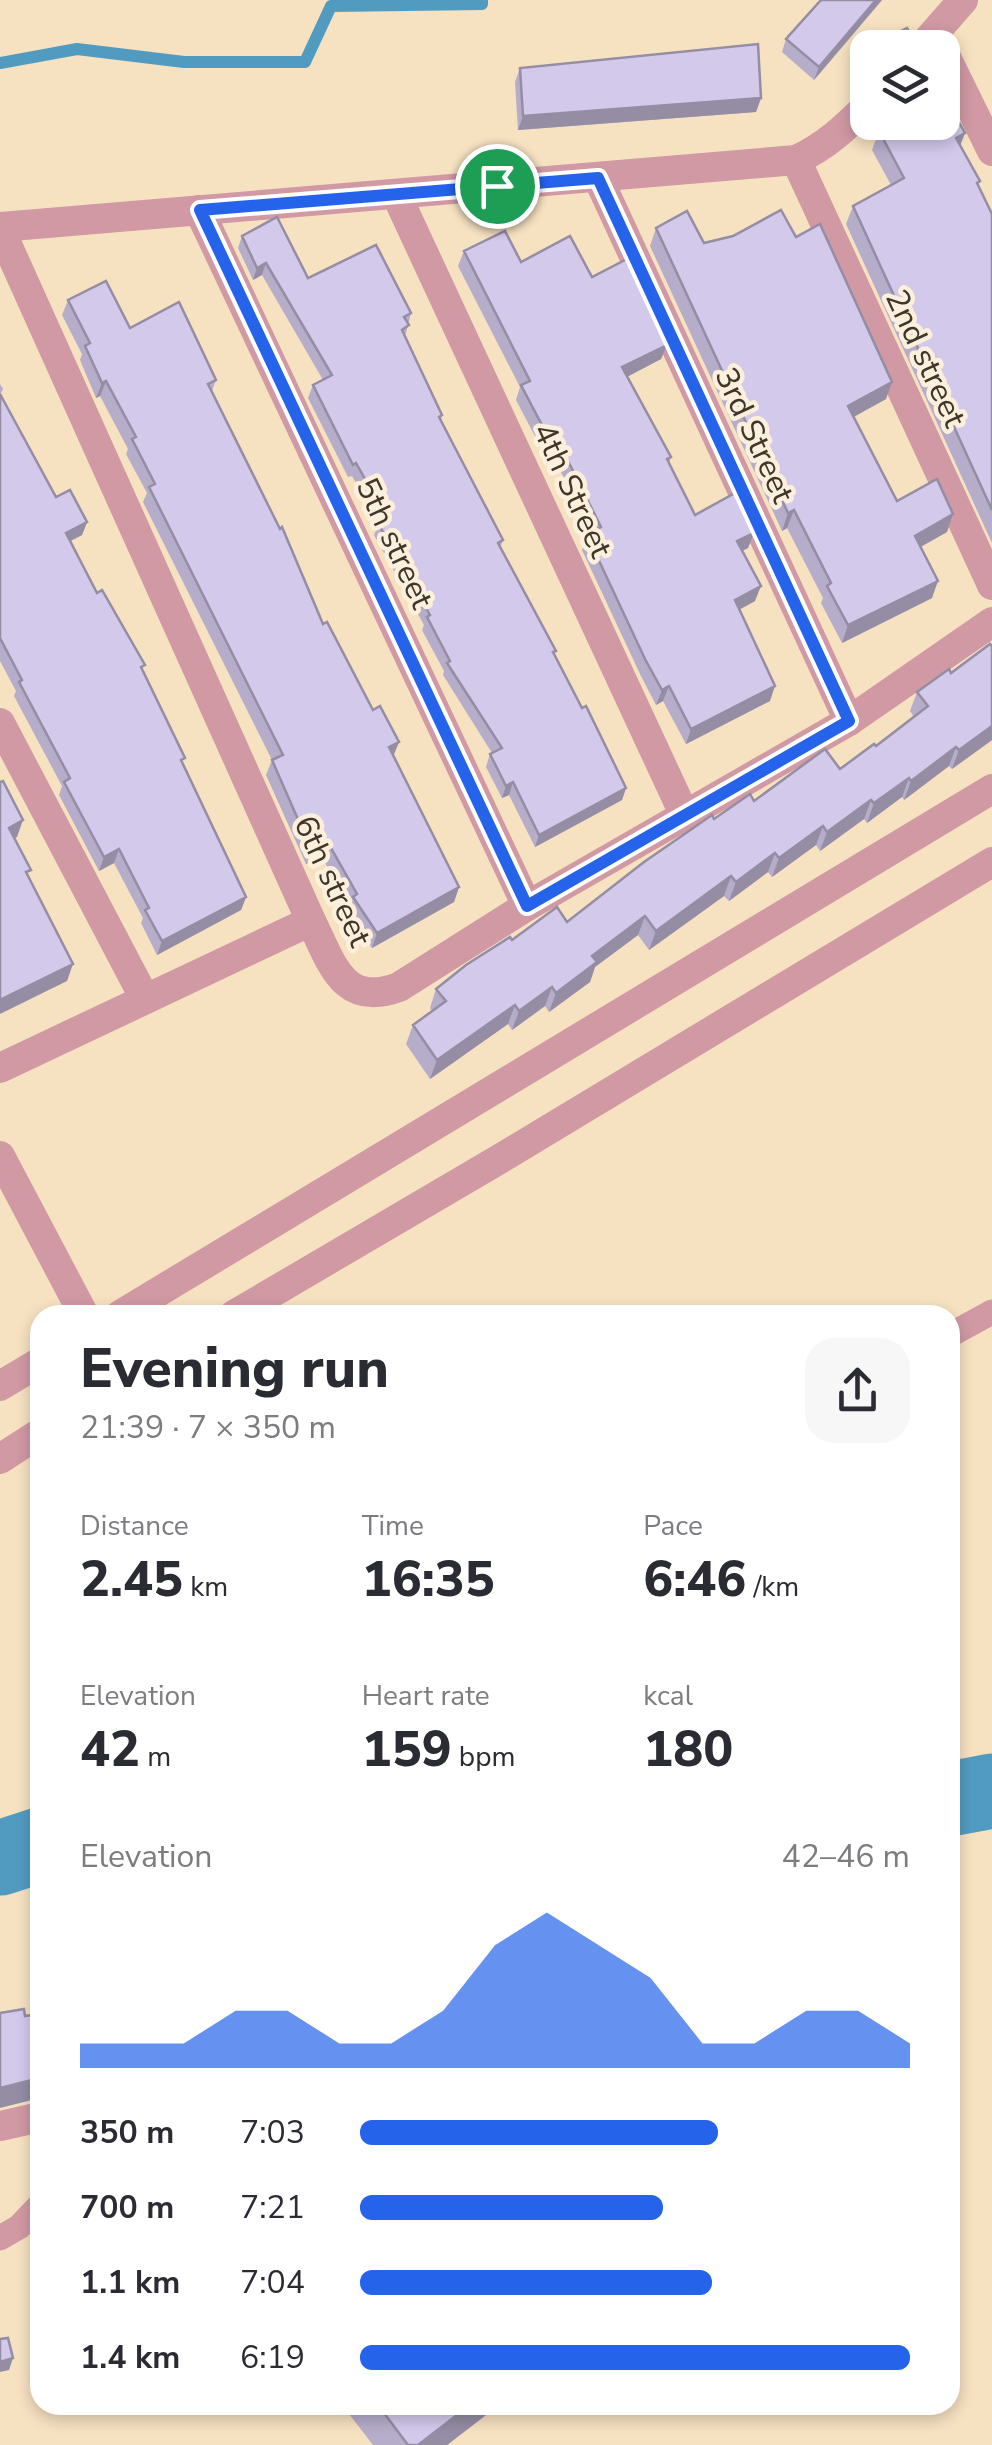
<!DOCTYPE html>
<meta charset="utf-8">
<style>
body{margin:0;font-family:"Nunito Sans",sans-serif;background:#f7f7f7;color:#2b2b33;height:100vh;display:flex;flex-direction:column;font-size:38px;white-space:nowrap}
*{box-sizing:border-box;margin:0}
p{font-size:32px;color:#7c7c81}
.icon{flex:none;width:55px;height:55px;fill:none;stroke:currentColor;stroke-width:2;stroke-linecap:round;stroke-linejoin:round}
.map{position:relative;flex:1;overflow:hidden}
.details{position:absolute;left:30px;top:1305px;width:930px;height:1110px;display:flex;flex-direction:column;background:#fff;border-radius:30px;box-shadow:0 5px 15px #0003}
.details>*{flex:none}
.buttons{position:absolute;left:850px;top:30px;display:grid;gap:20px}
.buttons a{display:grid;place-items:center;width:110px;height:110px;border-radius:20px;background:#fff;box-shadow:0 5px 15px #0003;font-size:50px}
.pin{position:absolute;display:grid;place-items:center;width:85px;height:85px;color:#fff;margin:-42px;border:5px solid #fff;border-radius:50%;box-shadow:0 2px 10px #0007}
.round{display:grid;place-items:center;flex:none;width:105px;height:105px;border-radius:30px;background:#f7f7f7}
.head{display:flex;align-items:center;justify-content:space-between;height:170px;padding:0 50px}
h1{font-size:55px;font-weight:800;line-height:75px}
.figures{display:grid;grid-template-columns:repeat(3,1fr);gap:15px;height:170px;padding:10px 50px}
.figures div{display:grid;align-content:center}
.figures b{font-size:50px;font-weight:800}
.figures small{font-size:28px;font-weight:400}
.figures p{font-size:28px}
.chart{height:280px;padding:20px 50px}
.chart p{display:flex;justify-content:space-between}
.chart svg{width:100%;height:180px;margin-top:10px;fill:#2563eb;opacity:.7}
ul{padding:0 50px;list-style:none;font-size:32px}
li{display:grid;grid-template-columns:160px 120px 1fr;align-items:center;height:75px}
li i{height:25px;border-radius:12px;background:#2563eb}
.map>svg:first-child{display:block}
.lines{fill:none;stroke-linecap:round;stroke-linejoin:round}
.stream{stroke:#529bc0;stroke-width:12}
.river{stroke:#529bc0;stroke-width:75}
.lane{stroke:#d099a4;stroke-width:25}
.street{stroke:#d099a4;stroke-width:30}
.wall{fill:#b5adca}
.shaded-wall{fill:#948da4}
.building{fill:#d3c9eb;stroke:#948da4;stroke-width:2.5}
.route-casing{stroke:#fff;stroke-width:20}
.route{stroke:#2563eb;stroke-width:12}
.labels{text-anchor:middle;stroke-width:9;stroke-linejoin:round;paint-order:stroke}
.street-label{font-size:32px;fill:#3e3629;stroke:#fcefdc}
</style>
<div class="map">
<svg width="992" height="2445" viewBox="0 0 992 2445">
<rect width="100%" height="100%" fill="#f6e1c1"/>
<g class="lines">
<path class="stream" d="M 0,63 L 77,49 L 184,62 L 305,62 L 331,6 L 482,4 L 482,0"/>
<g class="river">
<path d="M 950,1799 L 992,1791"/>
<path d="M 0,1858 L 40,1845"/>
</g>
<g class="lane">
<path d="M 950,1335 L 992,1312"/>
<path d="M 0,2238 L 19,2227 L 40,2205"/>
</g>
<g class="street">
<path d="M 921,48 L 963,0"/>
<path d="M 942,49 L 992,151"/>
<path d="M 796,160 L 992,585"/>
<path d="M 598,178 L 849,721"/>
<path d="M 396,194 L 685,816"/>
<path d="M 199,210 L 527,906"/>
<path d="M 0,227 L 796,160 C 826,146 845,128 868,105"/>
<path d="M 0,229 L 311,921 C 332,963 342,1008 399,987 L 527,906 L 849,721 L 992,622"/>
<path d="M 0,723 L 145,999"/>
<path d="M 0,1068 L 311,921"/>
<path d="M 0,1156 L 84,1315"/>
<path d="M 120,1315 L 992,789"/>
<path d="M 234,1315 L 498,1160 L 992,862"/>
<path d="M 0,1386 L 40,1362"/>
<path d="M 0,1459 L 40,1433"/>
<path d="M 0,2126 L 40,2117"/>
</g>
</g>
<g class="wall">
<path d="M 882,0 L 814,80 L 782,52 L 786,39 Z"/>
<path d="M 520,68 L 761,98 L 756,112 L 518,130 L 515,82 Z"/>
<path d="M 879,131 L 960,146 L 992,214 L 992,543 L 846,224 L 853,206 L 891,185 L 872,150 Z"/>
<path d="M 656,228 L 704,243 L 886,399 L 853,417 L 897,501 L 953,514 L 947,532 L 921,547 L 932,598 L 842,643 L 821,603 L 823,598 L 787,528 L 782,531 L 650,246 Z"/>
<path d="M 242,236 L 308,278 L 411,313 L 405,337 L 442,415 L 441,420 L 503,540 L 500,548 L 554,655 L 582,708 L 626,788 L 622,800 L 535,847 L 509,795 L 502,798 L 486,767 L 490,754 L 492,753 L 443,675 L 444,671 L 422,630 L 424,625 L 374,535 L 379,523 L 352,476 L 348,477 L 308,398 L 313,385 L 323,380 L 262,275 L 253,280 L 238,248 Z"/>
<path d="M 464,251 L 592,277 L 667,345 L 661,359 L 627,377 L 671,457 L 669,464 L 695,515 L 754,533 L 748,548 L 742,551 L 755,601 L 739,610 L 770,701 L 686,744 L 663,701 L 656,705 L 640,674 L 582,550 L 587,535 L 591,533 L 556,462 L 550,465 L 516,400 L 520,387 L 458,266 Z"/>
<path d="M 68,300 L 130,328 L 216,380 L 212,391 L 323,624 L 394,756 L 459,887 L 454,902 L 372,948 L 347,912 L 350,906 L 321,856 L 306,864 L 266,775 L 272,760 L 143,502 L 147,493 L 126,454 L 128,449 L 100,396 L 96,398 L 80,360 L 82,354 L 62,315 Z"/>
<path d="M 0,384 L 3,389 L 0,395 L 56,497 L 87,522 L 82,535 L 70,541 L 97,593 L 143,671 L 183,765 L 246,897 L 241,910 L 157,955 L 141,923 L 143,918 L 114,863 L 99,871 L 59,795 L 62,786 L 14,696 L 16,691 L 0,661 Z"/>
<path d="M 917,692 L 992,740 L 952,769 L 949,766 L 904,800 L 902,797 L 867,823 L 864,819 L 820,851 L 816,845 L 772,877 L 768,872 L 729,901 L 724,896 L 649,950 L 638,935 L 595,967 L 590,982 L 549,1012 L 545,1006 L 512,1030 L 508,1024 L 430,1079 L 406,1044 L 413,1025 L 432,1011 L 430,1008 L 436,989 L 512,940 L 567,922 L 714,819 L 754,801 L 840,769 L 876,746 L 914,717 L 910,711 Z"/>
<path d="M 348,2405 L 499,2405 L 447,2445 L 373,2445 L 346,2410 Z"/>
</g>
<g class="shaded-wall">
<path d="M 876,0 L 882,0 L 814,80 L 819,67 Z"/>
<path d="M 761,98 L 756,112 L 518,130 L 523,116 Z"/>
<path d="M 965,133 L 958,151 L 956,138 Z"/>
<path d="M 266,263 L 262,275 L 253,280 L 257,268 Z"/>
<path d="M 667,345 L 661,359 L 617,382 L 622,367 Z"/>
<path d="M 106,381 L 100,396 L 96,398 L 102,383 Z"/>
<path d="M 892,382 L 886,399 L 841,424 L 848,406 Z"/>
<path d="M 561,447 L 556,462 L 550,465 L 555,450 Z"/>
<path d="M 794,510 L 787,528 L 782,531 L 788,513 Z"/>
<path d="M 953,514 L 947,532 L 909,553 L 915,536 Z"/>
<path d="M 87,522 L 82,535 L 61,546 L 66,533 Z"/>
<path d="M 754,533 L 748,548 L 731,556 L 737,541 Z"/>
<path d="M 938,581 L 932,598 L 842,643 L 848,625 Z"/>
<path d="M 761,586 L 755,601 L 729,615 L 735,600 Z"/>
<path d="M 669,686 L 663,701 L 656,705 L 662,690 Z"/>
<path d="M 775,686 L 770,701 L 686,744 L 691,729 Z"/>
<path d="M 992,726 L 992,740 L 952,769 L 959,750 Z"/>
<path d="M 399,742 L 393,757 L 389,747 Z"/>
<path d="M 956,747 L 949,766 L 904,800 L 911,781 Z"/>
<path d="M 909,778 L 902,797 L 867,823 L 874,803 Z"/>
<path d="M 513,782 L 509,795 L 502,798 L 506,786 Z"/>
<path d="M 626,788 L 622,800 L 535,847 L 539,835 Z"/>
<path d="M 871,800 L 864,819 L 820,851 L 827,832 Z"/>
<path d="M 23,820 L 17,837 L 2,844 L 9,828 Z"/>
<path d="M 823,826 L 816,845 L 772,877 L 779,858 Z"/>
<path d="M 327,841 L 321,856 L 306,864 L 311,849 Z"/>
<path d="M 119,849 L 114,863 L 99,871 L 104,857 Z"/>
<path d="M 775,853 L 768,872 L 729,901 L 736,882 Z"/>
<path d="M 731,876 L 724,896 L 649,950 L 656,931 Z"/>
<path d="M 459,887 L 454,902 L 372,948 L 377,933 Z"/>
<path d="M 246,897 L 241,910 L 157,955 L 162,941 Z"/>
<path d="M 645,916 L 638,935 L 595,967 L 590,982 L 549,1012 L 556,993 L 592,956 Z"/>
<path d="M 73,964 L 67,981 L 0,1014 L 0,1000 Z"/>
<path d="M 552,987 L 545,1006 L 512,1030 L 519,1011 Z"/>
<path d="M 515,1005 L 508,1024 L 430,1079 L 437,1060 Z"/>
<path d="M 40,2078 L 40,2098 L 0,2108 L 0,2088 Z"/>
<path d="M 13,2358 L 9,2370 L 0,2372 L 0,2362 Z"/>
<path d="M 470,2405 L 499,2405 L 447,2445 L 418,2445 Z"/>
</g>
<g class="building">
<path d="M 821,0 L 876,0 L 819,67 L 786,39 Z"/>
<path d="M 907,28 L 918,48 L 886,48 L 882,41 Z"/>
<path d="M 758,44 L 761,98 L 523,116 L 520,68 Z"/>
<path d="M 942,92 L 965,133 L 956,138 L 980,181 L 977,183 L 992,214 L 992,510 L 853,206 L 904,178 L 879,131 L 895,122 L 942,122 Z"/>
<path d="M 781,210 L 796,237 L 820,224 L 892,382 L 848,406 L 897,501 L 937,479 L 953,514 L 915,536 L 938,581 L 848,625 L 827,586 L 831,583 L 794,510 L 788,513 L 656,228 L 687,211 L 704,243 L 733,236 Z"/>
<path d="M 277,217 L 308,278 L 376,245 L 411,313 L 404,317 L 409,325 L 402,330 L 442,415 L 439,417 L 503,540 L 498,543 L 556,651 L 553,652 L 582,708 L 586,706 L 626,788 L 539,835 L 513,782 L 506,786 L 490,754 L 502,748 L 447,663 L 450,661 L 427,617 L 430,615 L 378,523 L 387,518 L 356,463 L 353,465 L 313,385 L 332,375 L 266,263 L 257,268 L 242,236 Z"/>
<path d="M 505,231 L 521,262 L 570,236 L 592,277 L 627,259 L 667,345 L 622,367 L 671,457 L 667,459 L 695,515 L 735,493 L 754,533 L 737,541 L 761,586 L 735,600 L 775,686 L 691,729 L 669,686 L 662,690 L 645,659 L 587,535 L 601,527 L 561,447 L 555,450 L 521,385 L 530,381 L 464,251 Z"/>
<path d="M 106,281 L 130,328 L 179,302 L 216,380 L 208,384 L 280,529 L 282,527 L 323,624 L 327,622 L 373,710 L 380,706 L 399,742 L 389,747 L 459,887 L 377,933 L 353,897 L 357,894 L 327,841 L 311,849 L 272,760 L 283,755 L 149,487 L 155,484 L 132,439 L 136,437 L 106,381 L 102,383 L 85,346 L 90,343 L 68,300 Z"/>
<path d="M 0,394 L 56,497 L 70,490 L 87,522 L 66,533 L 97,593 L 102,590 L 145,665 L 141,667 L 185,758 L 181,760 L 246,897 L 162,941 L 145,910 L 149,908 L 119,849 L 104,857 L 64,782 L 70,778 L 19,682 L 22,680 L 0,638 Z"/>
<path d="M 990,644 L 992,646 L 992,726 L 959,750 L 956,747 L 911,781 L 909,778 L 874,803 L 871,800 L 827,832 L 823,826 L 779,858 L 775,853 L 736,882 L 731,876 L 656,931 L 645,916 L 592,956 L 597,962 L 556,993 L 552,987 L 519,1011 L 515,1005 L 437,1060 L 413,1025 L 446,1001 L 436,989 L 466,965 L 510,937 L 512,940 L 557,907 L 567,922 L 644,862 L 712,815 L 714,819 L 750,794 L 754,801 L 825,749 L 840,769 L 874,744 L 876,746 L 928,706 L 917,692 L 949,669 L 951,673 Z"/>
<path d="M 3,781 L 23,820 L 9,828 L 31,870 L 26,872 L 73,964 L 0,1000 L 0,782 Z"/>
<path d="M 24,2009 L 25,2016 L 40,2014 L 40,2078 L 0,2088 L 0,2013 Z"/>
<path d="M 8,2338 L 13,2358 L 0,2362 L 0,2339 Z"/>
<path d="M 378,2405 L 470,2405 L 418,2445 L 408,2445 Z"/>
</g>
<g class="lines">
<g class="route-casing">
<path id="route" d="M 598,178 L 849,721 L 527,906 L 200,210 Z"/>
</g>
<use href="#route" class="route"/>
</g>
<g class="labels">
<g class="street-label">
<text transform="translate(926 358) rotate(65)" y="11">2nd street</text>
<text transform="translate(755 435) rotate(65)" y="11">3rd Street</text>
<text transform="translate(573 490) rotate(65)" y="11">4th Street</text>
<text transform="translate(395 543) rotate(65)" y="11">5th street</text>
<text transform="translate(333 881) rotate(65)" y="11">6th street</text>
</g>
</g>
</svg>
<div class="buttons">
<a><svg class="icon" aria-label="layers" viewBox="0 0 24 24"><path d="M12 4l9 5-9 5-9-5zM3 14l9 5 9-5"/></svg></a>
</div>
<div class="pin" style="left:497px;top:186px;background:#1e9e55"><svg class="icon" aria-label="arrive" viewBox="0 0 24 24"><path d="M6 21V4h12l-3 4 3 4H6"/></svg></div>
<section class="details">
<div class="head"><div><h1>Evening run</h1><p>21:39 · 7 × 350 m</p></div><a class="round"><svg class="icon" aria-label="share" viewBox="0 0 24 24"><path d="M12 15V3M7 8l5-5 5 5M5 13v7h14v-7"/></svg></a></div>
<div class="figures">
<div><p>Distance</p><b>2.45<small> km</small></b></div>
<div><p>Time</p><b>16:35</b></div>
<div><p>Pace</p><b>6:46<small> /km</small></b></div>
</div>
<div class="figures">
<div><p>Elevation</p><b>42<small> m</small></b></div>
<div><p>Heart rate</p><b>159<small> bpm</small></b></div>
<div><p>kcal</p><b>180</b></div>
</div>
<div class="chart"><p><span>Elevation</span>42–46 m</p>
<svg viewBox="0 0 160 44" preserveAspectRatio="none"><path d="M0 44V38L10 38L20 38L30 30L40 30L50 38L60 38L70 30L80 14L90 6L100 14L110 22L120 38L130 38L140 30L150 30L160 38V44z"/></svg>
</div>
<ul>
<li><b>350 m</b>7:03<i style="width:65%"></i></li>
<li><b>700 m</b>7:21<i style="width:55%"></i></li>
<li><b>1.1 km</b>7:04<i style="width:64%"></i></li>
<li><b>1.4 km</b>6:19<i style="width:100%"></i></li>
</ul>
</section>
</div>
